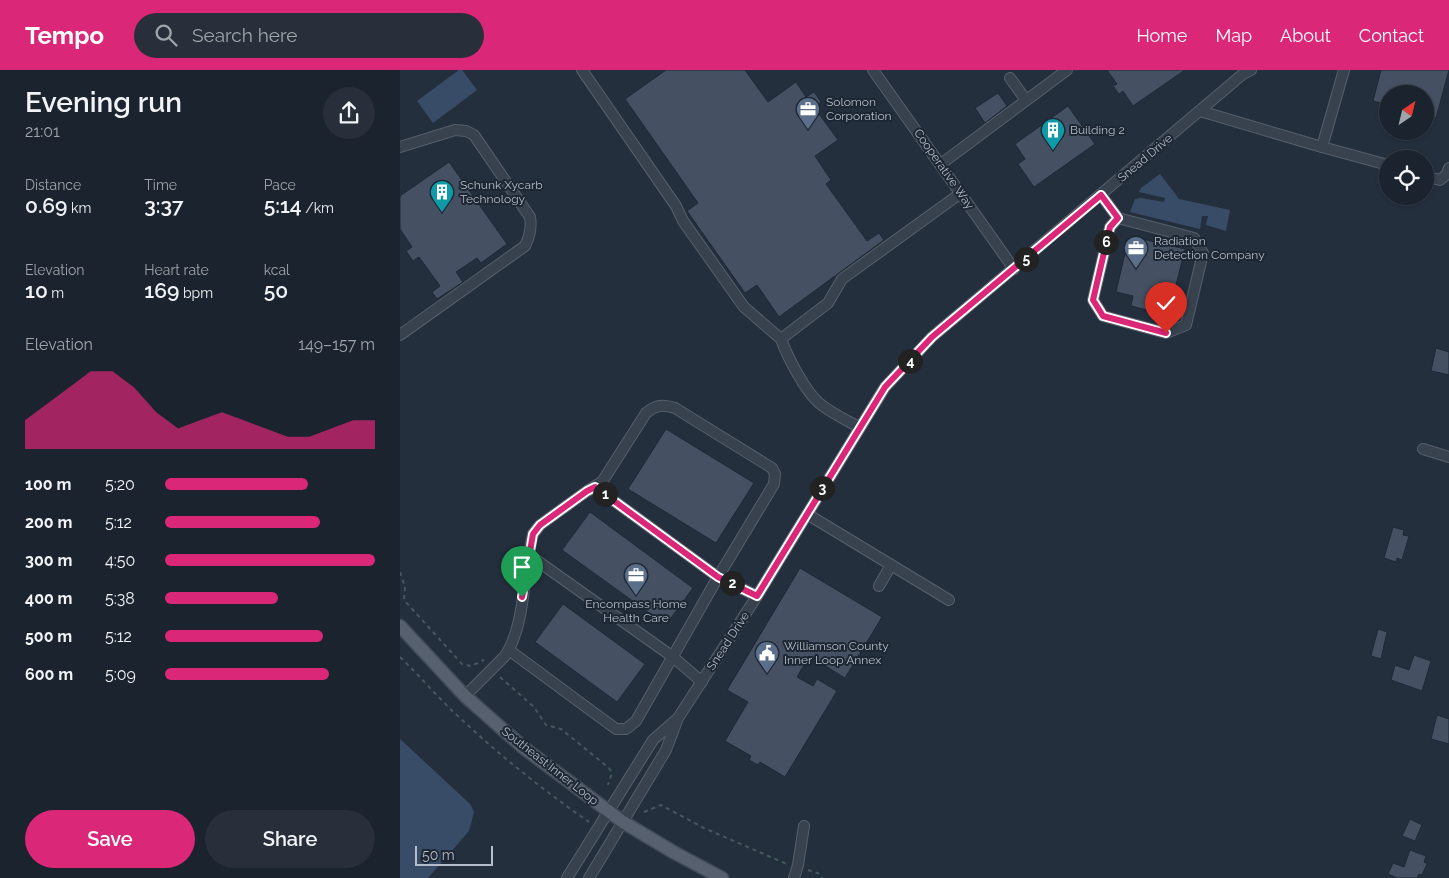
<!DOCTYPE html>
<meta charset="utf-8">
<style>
body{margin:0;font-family:Raleway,sans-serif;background:#282f3a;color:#f1f3f6;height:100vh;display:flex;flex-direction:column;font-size:19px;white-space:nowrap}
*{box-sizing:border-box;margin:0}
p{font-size:16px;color:#a0a4aa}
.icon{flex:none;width:28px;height:28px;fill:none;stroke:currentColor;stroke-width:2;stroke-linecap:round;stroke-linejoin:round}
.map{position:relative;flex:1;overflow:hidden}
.panel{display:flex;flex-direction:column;background:#1b232e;width:400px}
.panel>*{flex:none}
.needle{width:32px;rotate:35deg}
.controls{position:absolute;left:979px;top:15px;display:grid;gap:10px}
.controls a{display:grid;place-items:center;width:55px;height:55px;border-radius:50%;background:#1b232e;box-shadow:0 1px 4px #0004,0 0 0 1px #39404a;font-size:25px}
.scale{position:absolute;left:15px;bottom:12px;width:78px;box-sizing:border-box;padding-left:5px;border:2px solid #b4bcc9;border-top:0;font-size:14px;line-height:18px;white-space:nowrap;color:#b4bcc9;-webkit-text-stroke:4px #1d2633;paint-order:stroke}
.pin{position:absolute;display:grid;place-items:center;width:42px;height:42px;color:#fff;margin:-51px -21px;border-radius:50% 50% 50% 0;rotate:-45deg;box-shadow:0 0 5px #0007}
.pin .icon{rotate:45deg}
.km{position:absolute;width:25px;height:25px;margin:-12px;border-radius:50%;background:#222;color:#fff;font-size:14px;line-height:25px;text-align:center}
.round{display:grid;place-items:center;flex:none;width:52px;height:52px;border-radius:26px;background:#282f3a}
.headline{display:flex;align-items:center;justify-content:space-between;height:85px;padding:0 25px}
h1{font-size:28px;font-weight:600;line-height:38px}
.figures{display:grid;grid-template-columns:repeat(3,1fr);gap:8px;height:85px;padding:5px 25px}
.figures div{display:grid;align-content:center}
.figures b{font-size:21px;font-weight:600}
.figures small{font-size:14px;font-weight:400}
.figures p{font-size:14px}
.chart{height:140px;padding:10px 25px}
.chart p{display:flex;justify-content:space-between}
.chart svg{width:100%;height:90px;margin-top:5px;fill:#db2777;opacity:.7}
.action{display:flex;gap:10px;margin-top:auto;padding:10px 25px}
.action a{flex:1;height:58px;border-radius:30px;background:#db2777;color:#fff;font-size:20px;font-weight:600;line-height:58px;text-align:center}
.action a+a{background:#282f3a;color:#f1f3f6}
ul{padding:0 25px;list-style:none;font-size:16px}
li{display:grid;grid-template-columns:80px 60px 1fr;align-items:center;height:38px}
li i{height:12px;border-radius:6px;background:#db2777}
header{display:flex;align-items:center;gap:30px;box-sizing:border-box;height:70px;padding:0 25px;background:#db2777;color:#fff}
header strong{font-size:24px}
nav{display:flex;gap:28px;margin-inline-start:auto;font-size:18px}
.search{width:350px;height:45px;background:#282f3a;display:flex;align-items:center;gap:12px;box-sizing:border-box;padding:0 18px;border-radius:28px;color:#a0a4aa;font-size:19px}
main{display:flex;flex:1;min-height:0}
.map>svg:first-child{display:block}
.water{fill:#394c67}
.building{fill:#455162;stroke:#1f2835}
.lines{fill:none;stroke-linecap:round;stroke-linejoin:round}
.minor-casing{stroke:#565f6c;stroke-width:12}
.major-casing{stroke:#414a57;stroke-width:15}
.path{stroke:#44595c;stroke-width:2;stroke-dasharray:4 4;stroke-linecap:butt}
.minor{stroke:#38414e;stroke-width:10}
.major{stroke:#56606e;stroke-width:12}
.route-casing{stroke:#fff;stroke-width:10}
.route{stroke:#db2777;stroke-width:6}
.labels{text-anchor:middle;stroke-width:4;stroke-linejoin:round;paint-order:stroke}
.poi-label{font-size:12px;fill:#b4bcc9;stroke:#1d2633;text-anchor:start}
.street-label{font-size:12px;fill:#b4bcc9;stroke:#1d2633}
</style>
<header>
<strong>Tempo</strong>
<div class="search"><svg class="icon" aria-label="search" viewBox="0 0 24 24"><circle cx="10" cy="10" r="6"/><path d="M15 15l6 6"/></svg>Search here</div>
<nav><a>Home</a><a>Map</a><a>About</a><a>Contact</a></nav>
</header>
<main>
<section class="panel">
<div class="headline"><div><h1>Evening run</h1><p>21:01</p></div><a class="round"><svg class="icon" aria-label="share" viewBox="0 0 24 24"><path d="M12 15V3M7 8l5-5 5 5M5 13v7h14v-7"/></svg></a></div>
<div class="figures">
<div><p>Distance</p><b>0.69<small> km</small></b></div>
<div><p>Time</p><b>3:37</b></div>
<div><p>Pace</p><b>5:14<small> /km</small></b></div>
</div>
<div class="figures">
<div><p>Elevation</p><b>10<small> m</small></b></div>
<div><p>Heart rate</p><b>169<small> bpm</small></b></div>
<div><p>kcal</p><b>50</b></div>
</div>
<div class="chart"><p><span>Elevation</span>149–157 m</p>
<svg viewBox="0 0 160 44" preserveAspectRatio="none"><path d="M0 44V30L10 22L20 14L30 6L40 6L50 14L60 26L70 34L80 30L90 26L100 30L110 34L120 38L130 38L140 34L150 30L160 30V44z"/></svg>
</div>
<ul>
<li><b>100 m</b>5:20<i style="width:68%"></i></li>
<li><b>200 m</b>5:12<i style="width:74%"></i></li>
<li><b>300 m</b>4:50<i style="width:100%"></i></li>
<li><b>400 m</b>5:38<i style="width:54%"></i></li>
<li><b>500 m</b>5:12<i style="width:75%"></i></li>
<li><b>600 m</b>5:09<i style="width:78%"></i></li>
</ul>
<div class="action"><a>Save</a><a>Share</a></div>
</section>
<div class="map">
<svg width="1049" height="808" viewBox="0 0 1049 808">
<rect width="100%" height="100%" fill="#242f3e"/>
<g class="water">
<path d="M 59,0 L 62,0 L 77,20 L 33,53 L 17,31 Z"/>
<path d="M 760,104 L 779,129 L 830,140 L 826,161 L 806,155 L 808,146 L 802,146 L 800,159 L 730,142 L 735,129 L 741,128 L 764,132 L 765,128 L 739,122 L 741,118 Z"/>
<path d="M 0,669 L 70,734 L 74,742 L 69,761 L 28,808 L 0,808 Z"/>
</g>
<g class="building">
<path d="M 266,0 L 345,0 L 368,32 L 396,12 L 406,27 L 414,22 L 421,32 L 414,37 L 438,70 L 415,86 L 431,110 L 426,114 L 467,171 L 479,163 L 484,170 L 379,247 L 357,215 L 345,223 L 287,141 L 298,133 L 225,29 Z"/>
<path d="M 707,0 L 785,0 L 733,36 L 723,21 L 719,24 L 713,16 L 717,14 Z"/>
<path d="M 981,0 L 1049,0 L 1036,48 L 1025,45 L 1025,24 L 988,24 L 988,35 L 973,31 Z"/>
<path d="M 598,23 L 607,36 L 585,53 L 575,38 Z"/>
<path d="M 668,36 L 695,74 L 634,117 L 618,94 L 625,89 L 615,74 Z"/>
<path d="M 49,92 L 107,174 L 81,193 L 77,188 L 56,202 L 63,212 L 37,229 L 32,222 L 40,216 L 19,187 L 13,191 L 6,181 L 12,177 L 0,159 L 0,126 Z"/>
<path d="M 729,166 L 785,179 L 771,235 L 750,230 L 747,240 L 731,236 L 733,226 L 716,222 Z"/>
<path d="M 1036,278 L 1049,282 L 1049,305 L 1031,301 Z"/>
<path d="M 266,359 L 354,413 L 316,473 L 228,419 Z"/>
<path d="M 190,442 L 293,518 L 266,555 L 162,480 Z"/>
<path d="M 993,457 L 1004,460 L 1003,465 L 1009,466 L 1002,490 L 997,488 L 996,492 L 984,488 Z"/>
<path d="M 400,498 L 482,547 L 445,608 L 409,586 L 397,607 L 413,616 L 417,609 L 437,621 L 385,707 L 360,692 L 358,695 L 349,690 L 351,686 L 325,671 L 348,632 L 327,620 Z"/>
<path d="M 163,534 L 245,594 L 217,632 L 135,572 Z"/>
<path d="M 978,559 L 987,562 L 981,589 L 971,586 Z"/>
<path d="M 1014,585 L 1031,591 L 1022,621 L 991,610 L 995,595 L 1009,600 Z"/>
<path d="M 1037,645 L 1049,649 L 1049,674 L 1031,669 Z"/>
<path d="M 1010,749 L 1022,755 L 1015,771 L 1002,766 Z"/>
<path d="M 1010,780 L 1026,786 L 1024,792 L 1027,794 L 1022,805 L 1019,804 L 1017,808 L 997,808 L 988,804 L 993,793 L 1004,797 Z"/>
</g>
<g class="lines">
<g class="minor-casing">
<g id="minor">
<path d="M 182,0 L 276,136 L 283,151 L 344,237 L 381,269"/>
<path d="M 473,0 L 614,199"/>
<path d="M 610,8 L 626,30"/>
<path d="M 800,41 L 922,77 L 944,0"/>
<path d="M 0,77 L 55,60 L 66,61 L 74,65 L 130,147 C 132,158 130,166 125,176 L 0,265"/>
<path d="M 922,77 L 988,95"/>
<path d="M 541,94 L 667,0"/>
<path d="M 1025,106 L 1040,110 L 1047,104 L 1049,98"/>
<path d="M 701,125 L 718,148 L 710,157 L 693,230 L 703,246 L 766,263 L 786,255 L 803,183 L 794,168 L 718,148"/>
<path d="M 459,357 C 446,350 431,343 419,333 C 405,321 387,286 381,269 L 428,233 L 442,209 L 561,123"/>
<path d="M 1023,379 L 1049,387"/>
<path d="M 407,444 L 549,530"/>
<path d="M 129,485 L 273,587 L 302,612"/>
<path d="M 479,516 L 491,495"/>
<path d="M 109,580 L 216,659 L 226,659 L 236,651 L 318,507 L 195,417"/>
<path d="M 65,626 L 105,586 C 126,554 123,502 133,464 L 140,455 L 187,421 L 202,412 L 246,343 C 256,335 262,334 275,338 L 372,398 L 375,404 L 374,414 L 318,507 L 357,526"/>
<path d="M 167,808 L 253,670 L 277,649"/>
<path d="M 189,808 L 266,680 L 278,648 L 357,526 L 485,317 L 532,267 L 843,4 L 851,0"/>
<path d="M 394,808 L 398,795 L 404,756"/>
</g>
</g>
<g class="major-casing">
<path id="major" d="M 0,556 L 65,626 L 124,678 L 223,752 L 275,783 L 322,808"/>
</g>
<g class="path">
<path d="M 0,502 L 5,517 L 4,530 L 62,594 L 71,596 L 84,590"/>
<path d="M 0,587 C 20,606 38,628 59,647 C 99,685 143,720 189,752"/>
<path d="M 100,607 L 134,637 L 146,655 L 161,659 L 209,698 L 212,703 L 208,715"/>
<path d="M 244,742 L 261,735 L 304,758 L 389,795"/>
<path d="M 408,800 L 420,804 L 422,808"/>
</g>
<use href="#minor" class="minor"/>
<use href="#major" class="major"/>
</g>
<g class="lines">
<g class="route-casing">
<path id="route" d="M 122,527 L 133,464 L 140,455 L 187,421 L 195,417 L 318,507 L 357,526 L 485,317 L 532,267 L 701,125 L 718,148 L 710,157 L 693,230 L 703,246 L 766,263"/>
</g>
<use href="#route" class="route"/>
</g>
<defs>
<g id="office-pin" transform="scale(1.25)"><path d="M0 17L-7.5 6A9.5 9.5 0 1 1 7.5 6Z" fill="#5c6f8a" stroke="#1d2633"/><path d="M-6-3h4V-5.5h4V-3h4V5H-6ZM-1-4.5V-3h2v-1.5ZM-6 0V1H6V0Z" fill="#fff"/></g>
<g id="building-pin" transform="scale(1.25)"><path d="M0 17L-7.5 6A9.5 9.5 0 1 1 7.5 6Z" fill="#0f9aa8" stroke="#1d2633"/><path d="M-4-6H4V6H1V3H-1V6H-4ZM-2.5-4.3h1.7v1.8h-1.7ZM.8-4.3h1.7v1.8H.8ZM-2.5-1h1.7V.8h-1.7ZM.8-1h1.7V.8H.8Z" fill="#fff"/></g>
<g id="civic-pin" transform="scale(1.25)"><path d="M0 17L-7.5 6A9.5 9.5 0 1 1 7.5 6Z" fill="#5c6f8a" stroke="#1d2633"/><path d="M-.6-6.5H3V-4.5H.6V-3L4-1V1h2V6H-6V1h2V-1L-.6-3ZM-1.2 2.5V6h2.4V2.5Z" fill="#fff"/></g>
</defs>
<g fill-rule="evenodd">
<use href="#office-pin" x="408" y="39"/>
<use href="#building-pin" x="653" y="60"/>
<use href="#building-pin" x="42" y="122"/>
<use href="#office-pin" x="736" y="178"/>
<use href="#office-pin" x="236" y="505"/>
<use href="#civic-pin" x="367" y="583"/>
</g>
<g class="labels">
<g class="poi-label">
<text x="426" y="36">Solomon<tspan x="426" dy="14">Corporation</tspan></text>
<text x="670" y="64">Building 2</text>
<text x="60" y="119">Schunk Xycarb<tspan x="60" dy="14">Technology</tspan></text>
<text x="754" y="175">Radiation<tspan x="754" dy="14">Detection Company</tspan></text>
<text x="236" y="538" text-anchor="middle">Encompass Home<tspan x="236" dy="14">Health Care</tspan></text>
<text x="384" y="580">Williamson County<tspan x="384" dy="14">Inner Loop Annex</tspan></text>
</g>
<g class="street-label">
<text transform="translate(745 88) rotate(-40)" y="4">Snead Drive</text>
<text transform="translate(544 99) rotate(55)" y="4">Cooperative Way</text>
<text transform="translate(328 571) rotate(-57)" y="4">Snead Drive</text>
<text transform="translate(150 696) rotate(38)" y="4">Southeast Inner Loop</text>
</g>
</g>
</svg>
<div class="controls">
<a><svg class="needle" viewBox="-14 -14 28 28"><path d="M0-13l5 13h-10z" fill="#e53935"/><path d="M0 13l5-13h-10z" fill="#a0a4aa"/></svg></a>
<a><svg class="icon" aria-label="locate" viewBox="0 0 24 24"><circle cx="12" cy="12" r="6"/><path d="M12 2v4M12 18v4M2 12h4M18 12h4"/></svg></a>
</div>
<div class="scale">50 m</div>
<div class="pin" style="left:122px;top:527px;background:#1e9e55"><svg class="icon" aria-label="arrive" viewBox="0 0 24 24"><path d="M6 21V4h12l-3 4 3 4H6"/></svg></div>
<div class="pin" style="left:766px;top:263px;background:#d93025"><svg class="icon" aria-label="check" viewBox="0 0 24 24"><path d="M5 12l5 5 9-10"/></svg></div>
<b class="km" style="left:205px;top:424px">1</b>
<b class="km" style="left:332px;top:513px">2</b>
<b class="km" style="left:422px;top:418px">3</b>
<b class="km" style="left:510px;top:291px">4</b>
<b class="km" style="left:626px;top:189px">5</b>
<b class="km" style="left:706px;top:172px">6</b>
</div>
</main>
